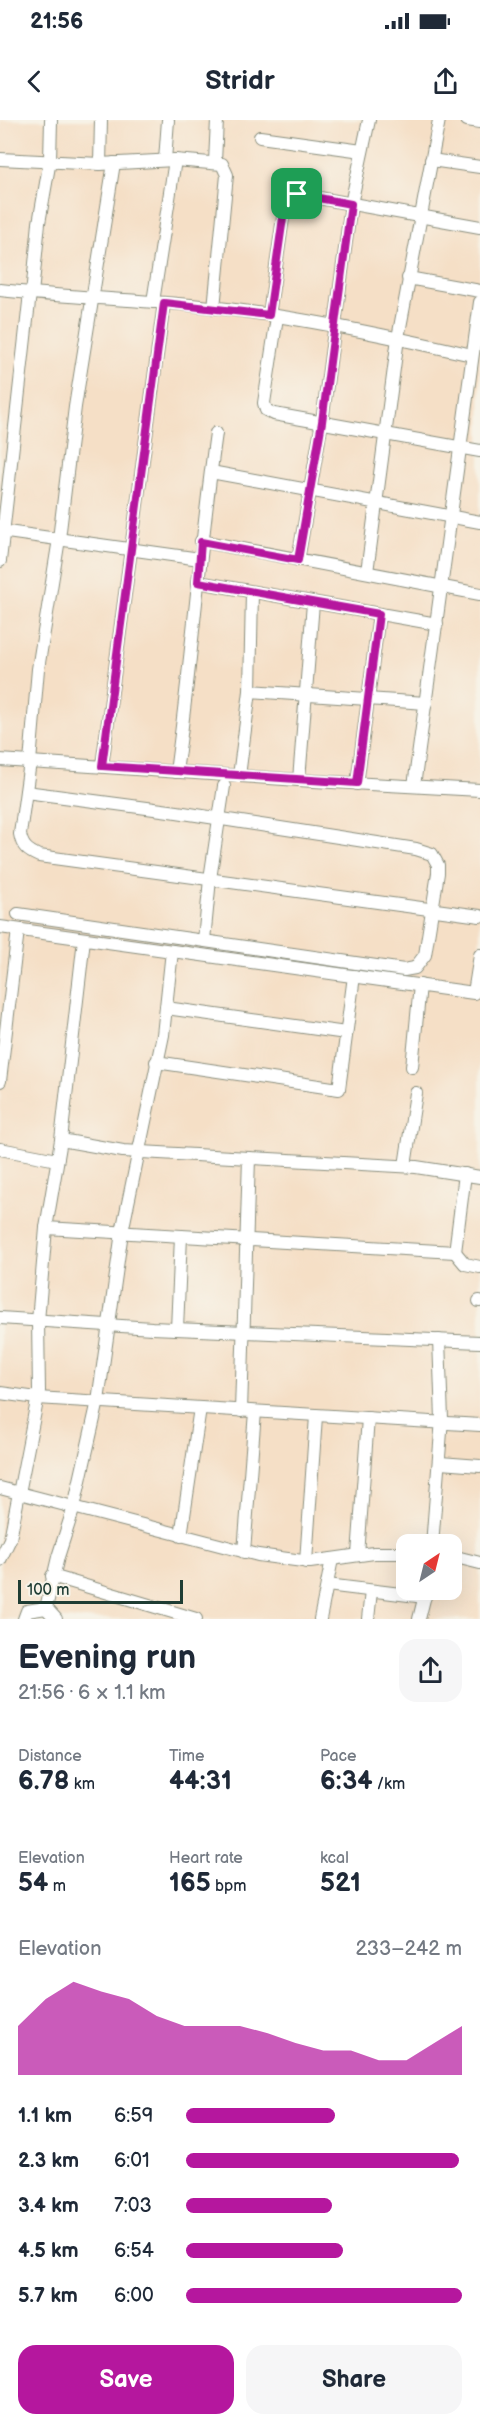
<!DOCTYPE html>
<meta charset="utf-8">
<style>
body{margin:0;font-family:"Balsamiq Sans",sans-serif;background:#f6f6f7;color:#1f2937;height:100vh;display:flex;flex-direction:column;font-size:22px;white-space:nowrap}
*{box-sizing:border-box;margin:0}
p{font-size:20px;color:#747a83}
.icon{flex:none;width:33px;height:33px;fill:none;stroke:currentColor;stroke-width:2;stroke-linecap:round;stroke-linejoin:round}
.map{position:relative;height:1499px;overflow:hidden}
.details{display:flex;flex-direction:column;background:#fff;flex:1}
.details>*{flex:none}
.needle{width:39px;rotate:35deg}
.controls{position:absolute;left:396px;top:1414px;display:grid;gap:12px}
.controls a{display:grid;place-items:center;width:66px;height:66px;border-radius:12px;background:#fff;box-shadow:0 6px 24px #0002;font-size:30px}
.scale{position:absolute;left:18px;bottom:15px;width:165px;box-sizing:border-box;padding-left:6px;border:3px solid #1f3d34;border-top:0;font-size:16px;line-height:21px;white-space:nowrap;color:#1f3d34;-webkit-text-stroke:4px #f7f3e8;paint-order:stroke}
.pin{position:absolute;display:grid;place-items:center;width:51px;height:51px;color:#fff;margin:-26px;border-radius:12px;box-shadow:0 3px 9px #0006}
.round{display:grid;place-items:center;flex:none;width:63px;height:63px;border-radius:18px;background:#f6f6f7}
.summary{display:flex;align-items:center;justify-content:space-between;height:102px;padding:0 18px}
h1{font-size:33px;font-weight:800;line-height:45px}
.figures{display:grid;grid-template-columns:repeat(3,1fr);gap:9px;height:102px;padding:6px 18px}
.figures div{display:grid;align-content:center}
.figures b{font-size:26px;font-weight:800}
.figures small{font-size:16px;font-weight:400}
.figures p{font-size:16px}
.chart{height:168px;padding:12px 18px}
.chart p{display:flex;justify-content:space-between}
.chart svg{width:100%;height:108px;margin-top:6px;fill:#b5179e;opacity:.7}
.action{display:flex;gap:12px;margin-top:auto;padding:12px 18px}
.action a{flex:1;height:69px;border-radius:18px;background:#b5179e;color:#fff;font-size:24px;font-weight:800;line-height:69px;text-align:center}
.action a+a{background:#f6f6f7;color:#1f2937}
ul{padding:0 18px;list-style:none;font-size:20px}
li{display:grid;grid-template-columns:96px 72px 1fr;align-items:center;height:45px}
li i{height:15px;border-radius:8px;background:#b5179e}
.status{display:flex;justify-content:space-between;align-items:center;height:42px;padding:0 30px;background:#fff;direction:ltr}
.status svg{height:16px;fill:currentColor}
header{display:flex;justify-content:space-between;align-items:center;height:78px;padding:0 18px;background:#fff;font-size:27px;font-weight:800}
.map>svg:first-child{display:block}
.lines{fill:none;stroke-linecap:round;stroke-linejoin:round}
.minor-casing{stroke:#8a8e7d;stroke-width:14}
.minor{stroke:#fff;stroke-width:12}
.route-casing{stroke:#fff;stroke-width:12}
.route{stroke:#b5179e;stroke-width:8}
</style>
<div class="status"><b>21:56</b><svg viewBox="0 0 49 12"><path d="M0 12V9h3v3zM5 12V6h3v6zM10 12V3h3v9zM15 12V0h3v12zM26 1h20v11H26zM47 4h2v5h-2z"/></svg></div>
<header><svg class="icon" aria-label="back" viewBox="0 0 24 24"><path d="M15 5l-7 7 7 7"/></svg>Stridr<svg class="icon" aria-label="share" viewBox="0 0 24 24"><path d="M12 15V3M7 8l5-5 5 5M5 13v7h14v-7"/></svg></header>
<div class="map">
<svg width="480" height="1499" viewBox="0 0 480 1499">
<rect width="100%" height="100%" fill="#f7f3e8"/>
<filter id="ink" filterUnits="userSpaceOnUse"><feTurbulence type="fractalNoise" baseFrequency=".0167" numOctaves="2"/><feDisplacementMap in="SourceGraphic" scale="12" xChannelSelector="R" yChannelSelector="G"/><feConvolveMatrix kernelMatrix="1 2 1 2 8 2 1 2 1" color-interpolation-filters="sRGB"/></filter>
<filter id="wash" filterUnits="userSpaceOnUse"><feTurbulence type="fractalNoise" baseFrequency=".008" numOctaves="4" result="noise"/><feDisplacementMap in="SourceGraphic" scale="24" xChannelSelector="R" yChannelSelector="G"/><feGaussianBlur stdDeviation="1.35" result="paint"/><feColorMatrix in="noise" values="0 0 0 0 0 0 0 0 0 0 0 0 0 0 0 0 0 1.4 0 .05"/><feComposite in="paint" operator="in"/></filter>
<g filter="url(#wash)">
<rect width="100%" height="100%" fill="#f5dfc6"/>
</g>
<g filter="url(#ink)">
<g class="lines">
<g class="minor-casing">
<g id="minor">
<path d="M 467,0 L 480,2"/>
<path d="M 260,17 L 362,31"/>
<path d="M 0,39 L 100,44 L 175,40"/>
<path d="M 165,40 L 168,0"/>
<path d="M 431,40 L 480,47"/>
<path d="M 215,42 L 217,0"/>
<path d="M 114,43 L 75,287 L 59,419 L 38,549 L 30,642 L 20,714 C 22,727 28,731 39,736 L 480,796"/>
<path d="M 100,44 L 101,0"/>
<path d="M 408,158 L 480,171"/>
<path d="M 0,170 C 63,177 127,179 191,185 C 285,194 380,214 472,235"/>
<path d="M 32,174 L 39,103 L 50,40 L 51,0"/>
<path d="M 153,182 L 175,40 L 222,44 L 227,55 L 214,188"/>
<path d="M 269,195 L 285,84 L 289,77 L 297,74 L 480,107"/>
<path d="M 277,197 L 264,283 L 266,290 L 274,294 L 480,331"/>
<path d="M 211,352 L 480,402"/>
<path d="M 0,411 L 200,439"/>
<path d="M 201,421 L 480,474"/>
<path d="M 298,440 L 322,302 L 351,84 L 369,0"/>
<path d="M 0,441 L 30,173"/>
<path d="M 367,452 L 398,218 L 439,0"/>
<path d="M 198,462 L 437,504"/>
<path d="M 250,571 L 426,583"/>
<path d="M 0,640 L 314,661 L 480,670"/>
<path d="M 102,646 L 164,183"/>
<path d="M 176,652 C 192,539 200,426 216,313"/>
<path d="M 239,656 L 250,571 L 252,472"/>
<path d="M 299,660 L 313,483"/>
<path d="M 357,664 L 379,494"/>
<path d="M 414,666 L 480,182"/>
<path d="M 18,794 L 404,850 L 415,848 L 425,835 L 438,753 L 438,745 L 432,734 L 416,729 L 177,692 L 26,672"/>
<path d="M 0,807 L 474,873 L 480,835"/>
<path d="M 204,820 L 210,759 L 224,666"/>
<path d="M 166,888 L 346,913"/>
<path d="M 156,942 L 339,969 L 354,856"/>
<path d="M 412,947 L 420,865"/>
<path d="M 0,961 L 18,810"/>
<path d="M 61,1020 L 123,1031 L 416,1047 L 480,1057"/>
<path d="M 0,1029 L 57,1040"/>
<path d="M 405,1046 L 416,973"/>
<path d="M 46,1108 L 455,1132 L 465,1054"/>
<path d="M 455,1132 L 465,1144 L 480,1147"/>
<path d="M 479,1181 L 480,1181"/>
<path d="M 0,1198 L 152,1208 L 480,1222"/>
<path d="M 177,1209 L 181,1116"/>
<path d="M 0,1273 L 37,1278 L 480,1305"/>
<path d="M 241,1291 L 249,1038"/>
<path d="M 440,1343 L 480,1346"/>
<path d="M 0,1368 L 258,1435 L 310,1442 L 374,1433 L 406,1433"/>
<path d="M 181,1416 L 200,1288"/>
<path d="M 432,1425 L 442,1299 L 439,1220"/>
<path d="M 244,1432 L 255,1292"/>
<path d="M 358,1435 L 368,1298"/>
<path d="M 452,1436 L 480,1443"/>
<path d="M 0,1440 L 10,1419 L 39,1271 L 38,1201 L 46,1108 L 61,1020 L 84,819"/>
<path d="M 306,1442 L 316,1296"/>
<path d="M 52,1456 L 196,1499"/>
<path d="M 327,1465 L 425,1477"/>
<path d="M 24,1499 L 27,1491 L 46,1488"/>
<path d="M 56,1499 L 46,1488 L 58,1437 L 74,1387 L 98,1281 L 122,1112 L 163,915 L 172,831"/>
<path d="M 320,1499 L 332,1439"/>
<path d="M 368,1499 L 371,1471"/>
<path d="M 419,1499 L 426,1471"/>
</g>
</g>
<use href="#minor" class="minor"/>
</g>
</g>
<g class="lines" filter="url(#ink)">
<g class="route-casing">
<path id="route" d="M 297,74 L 351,84 L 322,302 L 298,440 L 201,422 L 198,462 L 379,494 L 357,663 L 102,646 L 164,183 L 269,195 L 285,84 L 289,77 Z"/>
</g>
<use href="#route" class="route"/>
</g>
</svg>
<div class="controls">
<a><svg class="needle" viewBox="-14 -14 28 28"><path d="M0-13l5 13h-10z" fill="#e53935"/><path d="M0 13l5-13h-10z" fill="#747a83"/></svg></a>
</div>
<div class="scale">100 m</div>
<div class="pin" style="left:297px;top:74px;background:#1e9e55"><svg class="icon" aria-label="arrive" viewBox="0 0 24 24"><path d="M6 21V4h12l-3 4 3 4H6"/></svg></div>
</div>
<section class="details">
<div class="summary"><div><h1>Evening run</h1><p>21:56 · 6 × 1.1 km</p></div><a class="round"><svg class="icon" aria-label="share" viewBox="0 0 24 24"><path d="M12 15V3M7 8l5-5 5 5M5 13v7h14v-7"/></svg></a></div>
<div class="figures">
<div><p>Distance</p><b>6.78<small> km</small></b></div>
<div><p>Time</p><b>44:31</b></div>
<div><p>Pace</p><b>6:34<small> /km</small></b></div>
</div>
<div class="figures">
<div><p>Elevation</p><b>54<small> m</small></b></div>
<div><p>Heart rate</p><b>165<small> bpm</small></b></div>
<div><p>kcal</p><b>521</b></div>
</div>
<div class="chart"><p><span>Elevation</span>233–242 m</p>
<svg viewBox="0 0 160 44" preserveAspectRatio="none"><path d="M0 44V24L10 13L20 6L30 10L40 13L50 20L60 24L70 24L80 24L90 27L100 31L110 34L120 34L130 38L140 38L150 31L160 24V44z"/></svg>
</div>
<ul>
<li><b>1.1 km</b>6:59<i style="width:54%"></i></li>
<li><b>2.3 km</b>6:01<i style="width:99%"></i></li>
<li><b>3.4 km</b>7:03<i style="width:53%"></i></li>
<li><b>4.5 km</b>6:54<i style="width:57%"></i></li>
<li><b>5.7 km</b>6:00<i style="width:100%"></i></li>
</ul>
<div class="action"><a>Save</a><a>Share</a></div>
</section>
